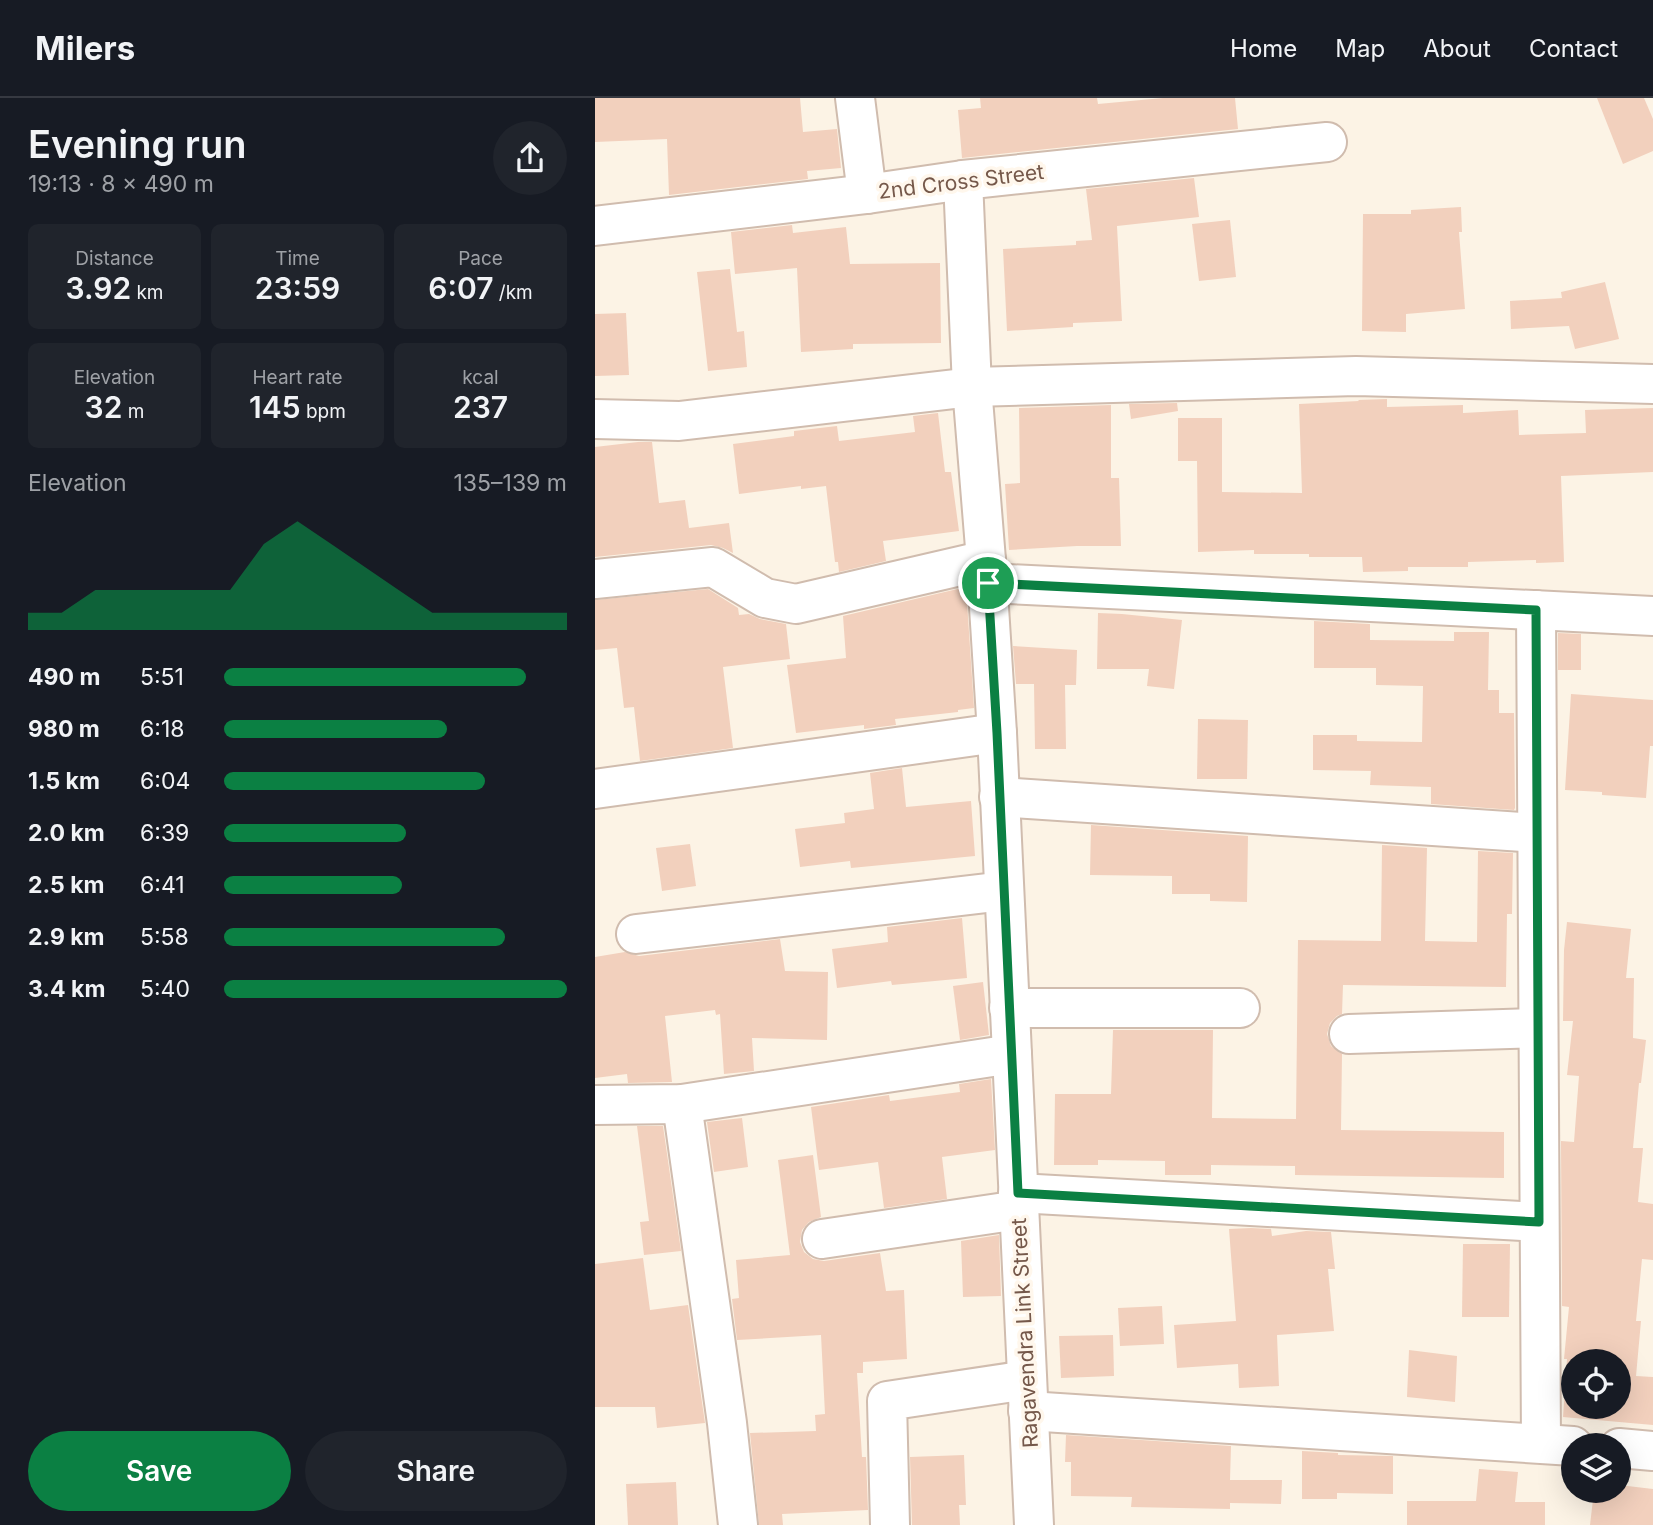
<!DOCTYPE html>
<meta charset="utf-8">
<style>
body{margin:0;font-family:Inter,sans-serif;background:#20242c;color:#f1f3f6;height:100vh;display:flex;flex-direction:column;font-size:26px;white-space:nowrap}
*{box-sizing:border-box;margin:0}
p{font-size:23px;color:#9ea1a6}
.icon{flex:none;width:38px;height:38px;fill:none;stroke:currentColor;stroke-width:2;stroke-linecap:round;stroke-linejoin:round}
.map{position:relative;flex:1;overflow:hidden}
.side{display:flex;flex-direction:column;background:#171b24;width:595px}
.side>*{flex:none}
.buttons{position:absolute;left:966px;top:1251px;display:grid;gap:14px}
.buttons a{display:grid;place-items:center;width:70px;height:70px;border-radius:50%;background:#171b24;box-shadow:0 7px 28px #0002;font-size:35px}
.pin{position:absolute;display:grid;place-items:center;width:60px;height:60px;color:#fff;margin:-30px;border:4px solid #fff;border-radius:50%;box-shadow:0 2px 7px #0007}
.round{display:grid;place-items:center;flex:none;width:74px;height:74px;border-radius:37px;background:#20242c}
.head{display:flex;align-items:center;justify-content:space-between;height:119px;padding:0 28px}
h1{font-size:38px;font-weight:600;line-height:52px}
.metrics{display:grid;grid-template-columns:repeat(3,1fr);gap:10px;height:119px;padding:7px 28px}
.metrics div{display:grid;align-content:center;border-radius:10px;background:#20242c;text-align:center}
.metrics b{font-size:30px;font-weight:600}
.metrics small{font-size:19px;font-weight:400}
.metrics p{font-size:19px}
.chart{height:196px;padding:14px 28px}
.chart p{display:flex;justify-content:space-between}
.chart svg{width:100%;height:126px;margin-top:7px;fill:#0b8043;opacity:.7}
.button{display:flex;gap:14px;margin-top:auto;padding:14px 28px}
.button a{flex:1;height:80px;border-radius:42px;background:#0b8043;color:#fff;font-size:28px;font-weight:600;line-height:80px;text-align:center}
.button a+a{background:#20242c;color:#f1f3f6}
ul{padding:0 28px;list-style:none;font-size:23px}
li{display:grid;grid-template-columns:112px 84px 1fr;align-items:center;height:52px}
li i{height:18px;border-radius:9px;background:#0b8043}
header{display:flex;align-items:center;gap:42px;box-sizing:border-box;height:98px;padding:0 35px;background:#171b24;border-bottom:2px solid #363941}
header strong{font-size:33px}
nav{display:flex;gap:38px;margin-inline-start:auto;font-size:24px}
main{display:flex;flex:1;min-height:0}
.map>svg:first-child{display:block}
.building{fill:#f2d0bd;fill-rule:evenodd}
.lines{fill:none;stroke-linecap:round;stroke-linejoin:round}
.minor-casing{stroke:#d0bcae;stroke-width:42}
.minor{stroke:#fff;stroke-width:38}
.route-casing{stroke:#fff;stroke-width:14}
.route{stroke:#0b8043;stroke-width:9}
.labels{text-anchor:middle;stroke-width:7;stroke-linejoin:round;paint-order:stroke}
.street-label{font-size:21px;fill:#75584a;stroke:#fff7ec}
</style>
<header>
<strong>Milers</strong>
<nav><a>Home</a><a>Map</a><a>About</a><a>Contact</a></nav>
</header>
<main>
<section class="side">
<div class="head"><div><h1>Evening run</h1><p>19:13 · 8 × 490 m</p></div><a class="round"><svg class="icon" aria-label="share" viewBox="0 0 24 24"><path d="M12 15V3M7 8l5-5 5 5M5 13v7h14v-7"/></svg></a></div>
<div class="metrics">
<div><p>Distance</p><b>3.92<small> km</small></b></div>
<div><p>Time</p><b>23:59</b></div>
<div><p>Pace</p><b>6:07<small> /km</small></b></div>
</div>
<div class="metrics">
<div><p>Elevation</p><b>32<small> m</small></b></div>
<div><p>Heart rate</p><b>145<small> bpm</small></b></div>
<div><p>kcal</p><b>237</b></div>
</div>
<div class="chart"><p><span>Elevation</span>135–139 m</p>
<svg viewBox="0 0 160 44" preserveAspectRatio="none"><path d="M0 44V38L10 38L20 30L30 30L40 30L50 30L60 30L70 14L80 6L90 14L100 22L110 30L120 38L130 38L140 38L150 38L160 38V44z"/></svg>
</div>
<ul>
<li><b>490 m</b>5:51<i style="width:88%"></i></li>
<li><b>980 m</b>6:18<i style="width:65%"></i></li>
<li><b>1.5 km</b>6:04<i style="width:76%"></i></li>
<li><b>2.0 km</b>6:39<i style="width:53%"></i></li>
<li><b>2.5 km</b>6:41<i style="width:52%"></i></li>
<li><b>2.9 km</b>5:58<i style="width:82%"></i></li>
<li><b>3.4 km</b>5:40<i style="width:100%"></i></li>
</ul>
<div class="button"><a>Save</a><a>Share</a></div>
</section>
<div class="map">
<svg width="1058" height="1427" viewBox="0 0 1058 1427">
<rect width="100%" height="100%" fill="#fcf3e5"/>
<g class="building">
<path d="M 0,0 L 205,0 L 208,34 L 242,31 L 246,70 L 212,73 L 213,81 L 74,97 L 72,41 L 0,44 Z"/>
<path d="M 385,0 L 502,0 L 503,6 L 568,0 L 640,0 L 643,31 L 367,60 L 363,12 L 386,10 Z"/>
<path d="M 1002,0 L 1049,0 L 1058,21 L 1058,53 L 1028,66 Z"/>
<path d="M 599,80 L 604,119 L 522,128 L 527,223 L 478,225 L 478,229 L 412,233 L 408,151 L 481,147 L 481,143 L 497,142 L 491,91 Z"/>
<path d="M 866,109 L 867,134 L 864,134 L 870,211 L 811,216 L 811,234 L 767,233 L 768,116 L 816,116 L 816,112 Z"/>
<path d="M 635,122 L 641,179 L 604,183 L 597,126 Z"/>
<path d="M 197,127 L 198,135 L 251,129 L 255,166 L 345,165 L 346,245 L 258,246 L 258,251 L 206,254 L 202,170 L 140,176 L 136,134 Z"/>
<path d="M 135,171 L 142,234 L 149,233 L 152,269 L 113,273 L 102,174 Z"/>
<path d="M 1010,184 L 1024,241 L 980,251 L 974,228 L 916,231 L 915,203 L 967,200 L 966,194 Z"/>
<path d="M 31,215 L 34,277 L 0,278 L 0,216 Z"/>
<path d="M 792,301 L 792,309 L 868,307 L 868,315 L 923,312 L 924,337 L 991,335 L 990,312 L 1058,310 L 1058,374 L 966,378 L 969,464 L 941,465 L 941,462 L 873,464 L 873,469 L 813,469 L 813,473 L 768,474 L 767,459 L 714,459 L 714,456 L 659,456 L 659,452 L 603,454 L 602,363 L 583,363 L 583,320 L 627,320 L 627,394 L 707,395 L 704,306 L 764,303 L 763,302 Z"/>
<path d="M 582,305 L 583,313 L 536,321 L 534,306 Z"/>
<path d="M 516,307 L 516,380 L 524,380 L 526,448 L 482,448 L 414,452 L 410,386 L 425,385 L 424,310 Z"/>
<path d="M 343,315 L 350,374 L 356,374 L 364,433 L 288,443 L 291,463 L 244,474 L 243,464 L 240,464 L 231,388 L 206,391 L 206,388 L 144,396 L 138,346 L 199,338 L 199,333 L 242,328 L 244,343 L 320,334 L 318,318 Z"/>
<path d="M 43,344 L 57,344 L 64,405 L 90,402 L 94,430 L 134,425 L 138,455 L 128,450 L 116,447 L 0,459 L 0,349 Z"/>
<path d="M 371,489 L 379,610 L 363,612 L 363,614 L 300,621 L 301,627 L 269,631 L 269,627 L 201,635 L 192,567 L 251,560 L 248,518 Z"/>
<path d="M 113,491 L 143,510 L 144,517 L 154,516 L 165,521 L 191,526 L 195,561 L 128,569 L 138,650 L 45,663 L 39,609 L 29,610 L 22,550 L 0,552 L 0,502 Z"/>
<path d="M 503,515 L 527,516 L 587,522 L 579,591 L 552,588 L 554,571 L 502,571 Z"/>
<path d="M 719,523 L 775,526 L 775,542 L 859,543 L 859,534 L 894,534 L 893,592 L 904,592 L 904,615 L 919,615 L 920,710 L 919,712 L 836,706 L 836,689 L 775,687 L 776,673 L 718,672 L 718,637 L 762,637 L 762,643 L 827,644 L 828,588 L 781,587 L 781,570 L 719,570 Z"/>
<path d="M 963,535 L 986,536 L 986,572 L 963,572 Z"/>
<path d="M 418,548 L 482,552 L 481,587 L 470,587 L 471,651 L 440,651 L 439,586 L 421,586 Z"/>
<path d="M 976,596 L 1058,602 L 1058,648 L 1055,648 L 1051,700 L 1007,697 L 1007,694 L 970,692 Z"/>
<path d="M 603,621 L 653,622 L 652,681 L 602,681 Z"/>
<path d="M 307,670 L 311,709 L 376,703 L 380,758 L 256,770 L 255,763 L 205,769 L 200,731 L 250,725 L 249,715 L 279,711 L 275,675 Z"/>
<path d="M 496,727 L 653,738 L 652,804 L 615,803 L 615,796 L 577,796 L 577,778 L 495,777 Z"/>
<path d="M 95,746 L 101,788 L 67,793 L 61,750 Z"/>
<path d="M 787,747 L 832,750 L 830,843 L 882,844 L 883,753 L 918,755 L 917,816 L 912,816 L 911,889 L 748,887 L 747,916 L 742,918 L 735,925 L 732,936 L 736,948 L 747,956 L 746,1032 L 909,1034 L 909,1080 L 700,1077 L 700,1068 L 616,1067 L 616,1077 L 570,1077 L 570,1063 L 503,1062 L 503,1067 L 459,1067 L 460,996 L 516,996 L 518,932 L 618,932 L 617,1020 L 701,1021 L 703,842 L 786,843 Z"/>
<path d="M 367,820 L 372,880 L 297,887 L 296,883 L 242,890 L 237,851 L 293,844 L 292,829 Z"/>
<path d="M 972,824 L 1036,831 L 1031,880 L 1039,880 L 1038,940 L 1051,942 L 1046,985 L 1044,985 L 1038,1050 L 1048,1050 L 1043,1104 L 1058,1106 L 1058,1162 L 1047,1161 L 1041,1223 L 1046,1223 L 1041,1278 L 1058,1279 L 1058,1327 L 968,1319 L 972,1261 L 969,1261 L 974,1209 L 967,1208 L 966,1048 L 966,1043 L 979,1044 L 984,978 L 972,977 L 978,923 L 968,923 L 969,852 ZM 978,1264 L 1024,1264 L 1024,1309 L 978,1309 Z"/>
<path d="M 185,841 L 190,873 L 233,874 L 232,942 L 157,940 L 159,973 L 129,976 L 125,916 L 121,917 L 120,912 L 70,918 L 77,984 L 33,985 L 32,976 L 0,980 L 0,859 L 30,854 L 44,858 Z"/>
<path d="M 388,884 L 394,937 L 365,942 L 358,888 Z"/>
<path d="M 396,981 L 400,1052 L 347,1059 L 352,1101 L 289,1110 L 283,1064 L 224,1072 L 216,1009 L 294,997 L 295,1003 L 365,994 L 364,986 Z"/>
<path d="M 147,1020 L 153,1069 L 119,1074 L 112,1024 Z"/>
<path d="M 42,1028 L 68,1028 L 86,1153 L 49,1157 L 45,1124 L 54,1123 Z"/>
<path d="M 218,1057 L 226,1119 L 214,1124 L 207,1132 L 205,1144 L 209,1154 L 218,1161 L 229,1163 L 285,1155 L 291,1193 L 309,1192 L 312,1261 L 268,1264 L 268,1275 L 262,1275 L 267,1359 L 271,1359 L 273,1412 L 187,1416 L 188,1427 L 164,1427 L 155,1335 L 221,1333 L 220,1317 L 230,1316 L 226,1237 L 142,1242 L 137,1201 L 144,1200 L 141,1162 L 195,1157 L 183,1062 Z"/>
<path d="M 656,1130 L 676,1131 L 677,1138 L 711,1133 L 736,1134 L 740,1171 L 733,1171 L 739,1233 L 682,1237 L 684,1288 L 644,1290 L 643,1266 L 582,1270 L 579,1227 L 641,1223 L 634,1131 Z"/>
<path d="M 404,1137 L 406,1198 L 368,1199 L 366,1143 Z"/>
<path d="M 868,1146 L 915,1146 L 914,1219 L 867,1219 Z"/>
<path d="M 48,1160 L 55,1212 L 93,1207 L 110,1325 L 62,1330 L 60,1309 L 0,1309 L 0,1166 Z"/>
<path d="M 567,1208 L 569,1246 L 525,1248 L 523,1210 Z"/>
<path d="M 518,1237 L 519,1278 L 466,1280 L 464,1238 Z"/>
<path d="M 814,1252 L 862,1258 L 860,1304 L 812,1299 Z"/>
<path d="M 471,1337 L 636,1348 L 635,1382 L 687,1382 L 686,1406 L 635,1405 L 635,1411 L 536,1409 L 537,1399 L 476,1398 L 476,1364 L 470,1364 Z"/>
<path d="M 707,1353 L 743,1355 L 743,1357 L 798,1358 L 798,1396 L 742,1395 L 742,1401 L 707,1401 Z"/>
<path d="M 369,1357 L 371,1407 L 364,1407 L 365,1427 L 317,1427 L 315,1359 Z"/>
<path d="M 884,1371 L 923,1374 L 920,1404 L 950,1404 L 950,1427 L 812,1427 L 812,1403 L 881,1403 Z"/>
<path d="M 81,1384 L 83,1427 L 33,1427 L 31,1386 Z"/>
<path d="M 1024,1387 L 1058,1391 L 1058,1427 L 995,1427 L 999,1393 L 1024,1393 Z"/>
</g>
<g class="lines">
<g class="minor-casing">
<g id="minor">
<path d="M 260,0 L 272,96"/>
<path d="M 368,82 L 377,289 L 391,462 L 402,635 L 439,1427"/>
<path d="M 0,128 L 272,96 L 368,82 L 732,44"/>
<path d="M 0,321 L 84,323 L 377,289 L 761,278 L 1058,286"/>
<path d="M 0,481 L 118,469 L 170,500 L 201,506 L 391,462"/>
<path d="M 393,485 L 1058,518"/>
<path d="M 941,512 L 946,1345"/>
<path d="M 0,691 L 402,635"/>
<path d="M 404,699 L 942,735"/>
<path d="M 41,836 L 409,793"/>
<path d="M 414,910 L 645,910"/>
<path d="M 754,936 L 943,930"/>
<path d="M 87,1006 L 132,1325 L 143,1427"/>
<path d="M 0,1007 L 87,1006 L 417,956"/>
<path d="M 423,1095 L 944,1124"/>
<path d="M 227,1141 L 424,1112"/>
<path d="M 433,1313 L 978,1348"/>
<path d="M 1024,1350 L 1058,1353"/>
<path d="M 295,1427 L 292,1303 L 432,1282"/>
</g>
</g>
<use href="#minor" class="minor"/>
</g>
<g class="lines">
<g class="route-casing">
<path id="route" d="M 393,485 L 941,512 L 944,1124 L 423,1095 L 402,635 Z"/>
</g>
<use href="#route" class="route"/>
</g>
<g class="labels">
<g class="street-label">
<text transform="translate(366 84) rotate(-7)" y="7">2nd Cross Street</text>
<text transform="translate(430 1235) rotate(-93)" y="7">Ragavendra Link Street</text>
</g>
</g>
</svg>
<div class="buttons">
<a><svg class="icon" aria-label="locate" viewBox="0 0 24 24"><circle cx="12" cy="12" r="6"/><path d="M12 2v4M12 18v4M2 12h4M18 12h4"/></svg></a>
<a><svg class="icon" aria-label="layers" viewBox="0 0 24 24"><path d="M12 4l9 5-9 5-9-5zM3 14l9 5 9-5"/></svg></a>
</div>
<div class="pin" style="left:393px;top:485px;background:#1e9e55"><svg class="icon" aria-label="arrive" viewBox="0 0 24 24"><path d="M6 21V4h12l-3 4 3 4H6"/></svg></div>
</div>
</main>
